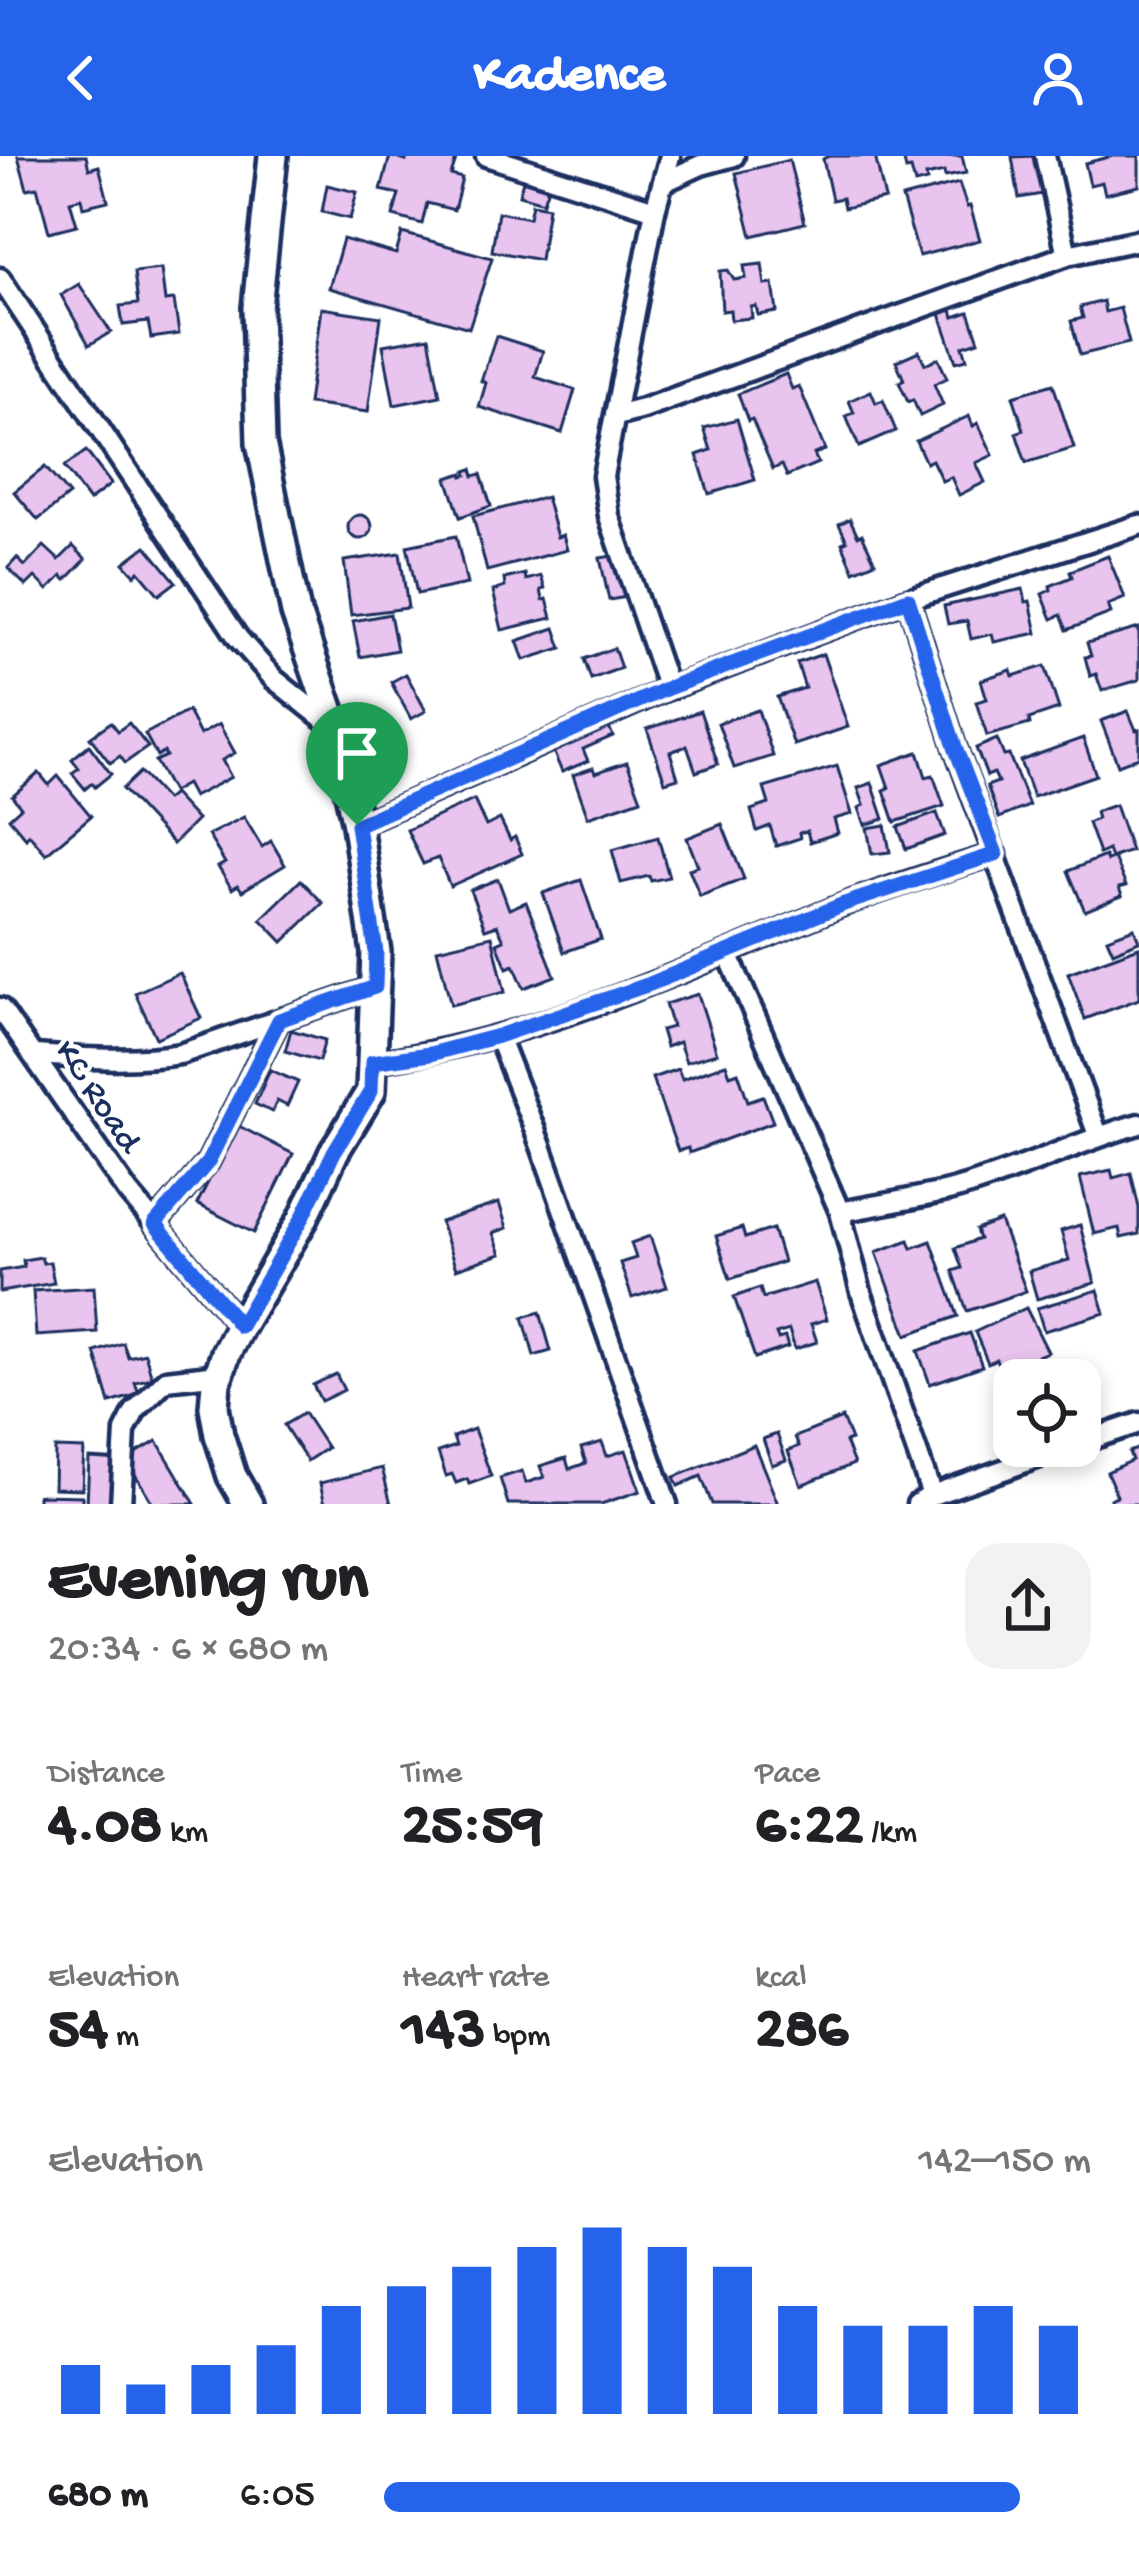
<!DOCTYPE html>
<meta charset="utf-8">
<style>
body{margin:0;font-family:"Gochi Hand",sans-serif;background:#f2f2f2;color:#202124;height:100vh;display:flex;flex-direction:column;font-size:45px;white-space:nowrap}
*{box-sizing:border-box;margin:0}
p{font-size:39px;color:#757577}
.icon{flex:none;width:66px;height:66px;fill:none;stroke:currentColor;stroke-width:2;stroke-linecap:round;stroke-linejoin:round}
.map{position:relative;height:1348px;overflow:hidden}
.details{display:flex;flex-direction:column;background:#fff;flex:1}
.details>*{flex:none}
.fabs{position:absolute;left:993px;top:1203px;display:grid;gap:24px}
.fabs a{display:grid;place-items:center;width:108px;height:108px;border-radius:24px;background:#fff;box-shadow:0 6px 18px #0003;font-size:60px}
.pin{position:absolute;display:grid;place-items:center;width:102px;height:102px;color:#fff;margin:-123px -51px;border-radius:50% 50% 50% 0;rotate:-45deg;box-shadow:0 0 12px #0007}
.pin .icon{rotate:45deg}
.round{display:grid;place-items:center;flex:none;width:126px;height:126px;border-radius:36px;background:#f2f2f2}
.headline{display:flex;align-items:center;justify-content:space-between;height:204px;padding:0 48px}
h1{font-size:66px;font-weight:800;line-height:90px}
.metrics{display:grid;grid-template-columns:repeat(3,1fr);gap:18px;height:204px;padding:12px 48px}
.metrics div{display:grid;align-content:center}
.metrics b{font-size:60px;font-weight:800}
.metrics small{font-size:33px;font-weight:400}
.metrics p{font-size:33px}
.chart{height:336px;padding:24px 48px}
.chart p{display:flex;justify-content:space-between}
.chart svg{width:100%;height:216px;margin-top:12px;stroke:#2563eb;stroke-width:6}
ul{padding:0 48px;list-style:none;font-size:39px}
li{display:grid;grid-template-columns:192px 144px 1fr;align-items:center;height:90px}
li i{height:30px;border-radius:15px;background:#2563eb}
header{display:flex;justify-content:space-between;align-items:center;height:156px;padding:0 48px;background:#2563eb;color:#fff;font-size:54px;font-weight:800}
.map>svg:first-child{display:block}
.building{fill:#e9c4ee;stroke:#1b2f5e;stroke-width:3}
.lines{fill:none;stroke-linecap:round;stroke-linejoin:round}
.street-casing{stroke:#1b2f5e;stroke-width:27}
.secondary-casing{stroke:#1b2f5e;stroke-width:36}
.street{stroke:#fff;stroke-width:18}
.secondary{stroke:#fff;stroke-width:27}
.route-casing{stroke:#fff;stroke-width:24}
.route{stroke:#2563eb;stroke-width:15}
.labels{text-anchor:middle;stroke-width:9;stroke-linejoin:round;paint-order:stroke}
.street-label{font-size:36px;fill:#1b2f5e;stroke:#fff}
</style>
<header><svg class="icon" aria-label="back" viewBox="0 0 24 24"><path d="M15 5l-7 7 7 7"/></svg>Kadence<svg class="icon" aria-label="person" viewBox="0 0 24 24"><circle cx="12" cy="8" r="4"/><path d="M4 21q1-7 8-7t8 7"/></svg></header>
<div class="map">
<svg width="1139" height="1348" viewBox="0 0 1139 1348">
<rect width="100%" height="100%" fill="#fff"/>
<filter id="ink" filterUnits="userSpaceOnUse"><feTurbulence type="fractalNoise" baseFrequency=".00833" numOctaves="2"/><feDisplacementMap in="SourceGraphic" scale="24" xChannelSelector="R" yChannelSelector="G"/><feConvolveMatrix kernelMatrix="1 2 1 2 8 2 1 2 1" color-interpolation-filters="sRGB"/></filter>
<g filter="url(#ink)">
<g class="building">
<path d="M 18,0 L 86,0 L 89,13 L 99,10 L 108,45 L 83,51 L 81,42 L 70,45 L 77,69 L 49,76 L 37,31 L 27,33 Z"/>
<path d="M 390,0 L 406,5 L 407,0 L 441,0 L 456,4 L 451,19 L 462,22 L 454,54 L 427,47 L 422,68 L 393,60 L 399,38 L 381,34 Z"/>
<path d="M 875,0 L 885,43 L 844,52 L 842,42 L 832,44 L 823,3 L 829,0 Z"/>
<path d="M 903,0 L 962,0 L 966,17 L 945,21 L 944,16 L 926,20 L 927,25 L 915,28 L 911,13 L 906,14 Z"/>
<path d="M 1035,0 L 1042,38 L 1019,42 L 1012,1 Z"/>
<path d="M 1113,0 L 1139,0 L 1139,30 L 1105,38 L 1102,26 L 1090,29 L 1085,7 Z"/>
<path d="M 789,4 L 805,67 L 752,80 L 736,17 Z"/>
<path d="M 524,21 L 549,28 L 543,46 L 519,39 Z"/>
<path d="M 959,27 L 967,51 L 970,50 L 980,84 L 919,100 L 902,42 Z"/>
<path d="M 327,29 L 357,36 L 350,63 L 322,56 Z"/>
<path d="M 532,48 L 548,51 L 540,104 L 492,95 L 498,56 L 529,62 Z"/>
<path d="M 402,77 L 492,102 L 469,172 L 329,132 L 343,83 L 396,98 Z"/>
<path d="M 762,108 L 765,129 L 773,128 L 777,156 L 758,159 L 756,150 L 751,151 L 752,162 L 731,164 L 730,154 L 722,155 L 720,115 L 728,114 L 734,124 L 746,122 L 744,110 Z"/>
<path d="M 161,113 L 165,145 L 174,144 L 179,178 L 151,182 L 148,166 L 123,169 L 120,150 L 138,148 L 134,116 Z"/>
<path d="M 79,128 L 111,176 L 89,189 L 61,139 Z"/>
<path d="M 1103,145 L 1105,156 L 1120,152 L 1129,187 L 1080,199 L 1071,165 L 1083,162 L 1080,151 Z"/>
<path d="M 321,152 L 381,161 L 368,256 L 308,248 Z"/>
<path d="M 952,154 L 954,161 L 969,156 L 979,185 L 963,190 L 967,203 L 956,206 L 940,158 Z"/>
<path d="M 496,180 L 543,195 L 535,221 L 575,234 L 562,277 L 479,251 L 486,227 L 481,225 Z"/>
<path d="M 429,181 L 440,240 L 394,249 L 383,189 Z"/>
<path d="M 919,195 L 925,208 L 938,202 L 947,222 L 934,228 L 943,249 L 920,260 L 913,244 L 908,246 L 899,226 L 904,224 L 896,205 Z"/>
<path d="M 786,218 L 792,233 L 799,230 L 825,294 L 814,298 L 818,307 L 787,320 L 782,309 L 773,313 L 752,263 L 748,265 L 738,238 Z"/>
<path d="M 1053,228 L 1074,292 L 1026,307 L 1016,277 L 1024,274 L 1013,240 Z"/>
<path d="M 871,235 L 876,247 L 883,244 L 896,275 L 859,291 L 846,260 L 854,257 L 849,245 Z"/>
<path d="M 969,260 L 973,270 L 978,267 L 993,299 L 976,307 L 985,326 L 959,339 L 951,321 L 942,325 L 932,304 L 926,307 L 916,285 Z"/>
<path d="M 737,263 L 755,324 L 709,338 L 697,299 L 711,294 L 704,272 Z"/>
<path d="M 86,295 L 111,328 L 89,345 L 64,311 Z"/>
<path d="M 45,311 L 69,339 L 38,364 L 14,336 Z"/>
<path d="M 472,313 L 474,320 L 481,318 L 491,350 L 460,361 L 447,322 L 463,317 L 463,320 L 467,319 L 466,315 Z"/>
<path d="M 546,341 L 557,381 L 563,379 L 567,394 L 487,415 L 473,360 Z"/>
<circle cx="360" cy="371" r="12"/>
<path d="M 850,363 L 858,380 L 862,378 L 875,406 L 854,415 L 842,387 L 847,385 L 839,368 Z"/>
<path d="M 456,380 L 467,428 L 417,438 L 407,390 Z"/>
<path d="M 44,390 L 59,404 L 73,390 L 86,403 L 66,424 L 62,420 L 48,434 L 35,421 L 26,430 L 8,412 L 17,402 L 25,410 Z"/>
<path d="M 146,390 L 176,426 L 159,439 L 139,415 L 135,419 L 124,407 Z"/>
<path d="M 400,397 L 408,452 L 351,459 L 344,405 Z"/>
<path d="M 619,399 L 627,441 L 609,444 L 600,402 Z"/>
<path d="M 1108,400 L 1125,442 L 1108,449 L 1111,457 L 1067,474 L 1061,459 L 1052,463 L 1042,438 L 1051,434 L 1050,430 L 1072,421 L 1070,415 Z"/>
<path d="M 525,418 L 526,424 L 541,420 L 545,433 L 541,434 L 543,444 L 547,443 L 552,462 L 502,474 L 493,435 L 505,431 L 504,423 Z"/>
<path d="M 1023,433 L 1026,446 L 1030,445 L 1037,477 L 994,486 L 992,478 L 971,483 L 967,465 L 948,468 L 944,450 Z"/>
<path d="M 390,458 L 397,494 L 360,501 L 353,465 Z"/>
<path d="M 555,472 L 562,492 L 524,504 L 517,485 Z"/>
<path d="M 1139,472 L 1139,524 L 1102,535 L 1096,518 L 1090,520 L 1085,501 L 1091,500 L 1087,487 Z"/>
<path d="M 614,492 L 621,512 L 591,523 L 584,503 Z"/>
<path d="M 823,498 L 848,571 L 794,589 L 777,541 L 805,532 L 797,507 Z"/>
<path d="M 1045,510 L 1059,553 L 1029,563 L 1030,568 L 987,580 L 976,546 L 987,543 L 981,524 L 1011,514 L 1013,520 Z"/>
<path d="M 406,518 L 426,555 L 411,563 L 391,526 Z"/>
<path d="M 758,554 L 773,600 L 734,612 L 718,567 Z"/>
<path d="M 188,555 L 200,579 L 219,568 L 235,597 L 222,604 L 231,621 L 193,641 L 186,628 L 172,636 L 155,605 L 166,600 L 164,596 L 157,600 L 145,578 Z"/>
<path d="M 700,555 L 718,608 L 696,616 L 687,590 L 670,596 L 678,622 L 665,626 L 647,573 Z"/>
<path d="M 1128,555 L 1136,574 L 1139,573 L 1139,601 L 1118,609 L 1101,565 Z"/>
<path d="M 606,564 L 613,580 L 583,593 L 588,605 L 562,616 L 550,588 Z"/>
<path d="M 111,566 L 118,575 L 129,567 L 148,591 L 125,607 L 120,600 L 110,607 L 90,581 Z"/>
<path d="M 1083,582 L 1096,619 L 1033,641 L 1020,605 Z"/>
<path d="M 997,583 L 1004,600 L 1009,599 L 1029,650 L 999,662 L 987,630 L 998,626 L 994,617 L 987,620 L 976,592 Z"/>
<path d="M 89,589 L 111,618 L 95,631 L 92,627 L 85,633 L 72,617 L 79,612 L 72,603 Z"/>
<path d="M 918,596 L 926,621 L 933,619 L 944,650 L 895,666 L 884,634 L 889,632 L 881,609 Z"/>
<path d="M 627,606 L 641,643 L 588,661 L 573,619 L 593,612 L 595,617 Z"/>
<path d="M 837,610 L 852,658 L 834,663 L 838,677 L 810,686 L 807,675 L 799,677 L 800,682 L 776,690 L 770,670 L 757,675 L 751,654 L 769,648 L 764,632 Z"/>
<path d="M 140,616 L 166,644 L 173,638 L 197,664 L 173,688 L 122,633 Z"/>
<path d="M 39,617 L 49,629 L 58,620 L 91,660 L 46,698 L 29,678 L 26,682 L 9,662 L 21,651 L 12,640 Z"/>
<path d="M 872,627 L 884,663 L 865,669 L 859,652 L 864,649 L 858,632 Z"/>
<path d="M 474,644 L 486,670 L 500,663 L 510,684 L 515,681 L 522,698 L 450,730 L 438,702 L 423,708 L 407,674 Z"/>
<path d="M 1115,649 L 1131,695 L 1111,702 L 1108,694 L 1099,698 L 1088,667 L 1097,663 L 1095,656 Z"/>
<path d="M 937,657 L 945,679 L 906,693 L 898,671 Z"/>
<path d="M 244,661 L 262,691 L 271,685 L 285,709 L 242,735 L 238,729 L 232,733 L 218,711 L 225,707 L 208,679 Z"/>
<path d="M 722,668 L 744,723 L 700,740 L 689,713 L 698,710 L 687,682 Z"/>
<path d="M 885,669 L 890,696 L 872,698 L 867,672 Z"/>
<path d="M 658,681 L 669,721 L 651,725 L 649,720 L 621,727 L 612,694 Z"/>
<path d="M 1105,700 L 1107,705 L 1114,702 L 1126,730 L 1119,732 L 1122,740 L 1085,755 L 1068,715 Z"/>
<path d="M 498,723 L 509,753 L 526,746 L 555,820 L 524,832 L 514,809 L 507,812 L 497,787 L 504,784 L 497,769 L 485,773 L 470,734 Z"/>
<path d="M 301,724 L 323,747 L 283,786 L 261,763 Z"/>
<path d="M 581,724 L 601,783 L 564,796 L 543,737 Z"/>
<path d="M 1134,772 L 1139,785 L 1113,796 L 1107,782 Z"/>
<path d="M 492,780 L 505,836 L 451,849 L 437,793 Z"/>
<path d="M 1139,791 L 1139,843 L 1085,863 L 1068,817 Z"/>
<path d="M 180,817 L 201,862 L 156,882 L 135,837 Z"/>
<path d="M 698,838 L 717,897 L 686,906 L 679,886 L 666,891 L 661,874 L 672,871 L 665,848 Z"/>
<path d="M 291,874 L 325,884 L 319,905 L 285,895 Z"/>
<path d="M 726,908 L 730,919 L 738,916 L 748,945 L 763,940 L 773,966 L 689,997 L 688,992 L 678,995 L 652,922 L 678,913 L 682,923 Z"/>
<path d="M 270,914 L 298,926 L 287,950 L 277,945 L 272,956 L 255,948 Z"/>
<path d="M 237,969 L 293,998 L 254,1077 L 197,1048 Z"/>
<path d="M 1111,1014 L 1113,1022 L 1131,1017 L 1139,1052 L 1139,1078 L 1121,1082 L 1119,1072 L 1094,1078 L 1080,1021 Z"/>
<path d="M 499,1047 L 507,1072 L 493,1077 L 501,1098 L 456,1113 L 440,1066 Z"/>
<path d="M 1000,1065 L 1026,1135 L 967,1155 L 953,1115 L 962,1112 L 955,1092 L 979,1083 L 976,1074 Z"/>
<path d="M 1080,1069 L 1095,1127 L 1037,1143 L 1029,1115 L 1069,1104 L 1061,1075 Z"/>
<path d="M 742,1072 L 745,1082 L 773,1073 L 783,1106 L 730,1123 L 716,1080 Z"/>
<path d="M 650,1080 L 667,1131 L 632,1142 L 620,1107 L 636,1102 L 631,1087 Z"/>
<path d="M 909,1084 L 912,1092 L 931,1085 L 958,1160 L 907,1179 L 876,1096 Z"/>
<path d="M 41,1101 L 43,1107 L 50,1106 L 54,1127 L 0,1136 L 0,1115 L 24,1111 L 23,1104 Z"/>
<path d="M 815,1126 L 827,1163 L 811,1168 L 817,1186 L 795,1193 L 789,1174 L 776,1178 L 778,1183 L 785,1181 L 788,1191 L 755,1202 L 734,1141 L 760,1132 L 763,1142 Z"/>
<path d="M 94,1131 L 97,1176 L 36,1180 L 33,1135 Z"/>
<path d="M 1098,1134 L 1105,1157 L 1044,1175 L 1037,1152 Z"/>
<path d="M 1026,1152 L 1048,1196 L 1001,1215 L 996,1203 L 988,1207 L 975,1176 Z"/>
<path d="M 540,1156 L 551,1195 L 534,1200 L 523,1161 Z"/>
<path d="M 970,1177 L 982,1210 L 930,1228 L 918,1195 Z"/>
<path d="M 123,1187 L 128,1201 L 145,1197 L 152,1222 L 135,1226 L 139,1238 L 110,1247 L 95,1196 Z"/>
<path d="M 336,1218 L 344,1234 L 321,1245 L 313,1229 Z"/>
<path d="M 304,1257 L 327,1292 L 307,1305 L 284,1269 Z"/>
<path d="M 842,1262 L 851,1284 L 845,1286 L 854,1308 L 801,1329 L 788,1295 L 799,1290 L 795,1281 Z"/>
<path d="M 474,1273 L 491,1320 L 469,1328 L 467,1323 L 456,1327 L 452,1318 L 446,1320 L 438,1296 L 456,1290 L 453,1281 Z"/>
<path d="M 777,1278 L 786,1304 L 772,1309 L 763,1283 Z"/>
<path d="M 157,1285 L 195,1348 L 153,1348 L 126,1303 Z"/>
<path d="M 602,1286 L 607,1300 L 626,1294 L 640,1335 L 601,1348 L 508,1348 L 500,1322 L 522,1315 L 526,1327 L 544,1321 L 540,1310 L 566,1302 L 569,1313 L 586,1307 L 581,1292 Z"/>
<path d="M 754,1289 L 778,1348 L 712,1348 L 701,1320 L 678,1330 L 674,1321 Z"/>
<path d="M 55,1292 L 84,1293 L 82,1333 L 54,1332 Z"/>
<path d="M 1139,1292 L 1139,1348 L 1112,1348 L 1110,1343 L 1117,1340 L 1107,1316 L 1132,1304 L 1129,1296 Z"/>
<path d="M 89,1302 L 122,1304 L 120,1348 L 87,1348 Z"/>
<path d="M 382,1312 L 391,1348 L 325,1348 L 320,1327 Z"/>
<path d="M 38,1339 L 82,1340 L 82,1348 L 38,1348 Z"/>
</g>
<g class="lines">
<g class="street-casing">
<g id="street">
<path d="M 486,0 L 655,54"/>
<path d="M 1045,0 L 1067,99"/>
<path d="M 664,26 L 701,9 L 734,0"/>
<path d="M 0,122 L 238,482 L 274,523 L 335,572"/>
<path d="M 616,260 L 643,253 L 1067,99 L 1139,84"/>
<path d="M 908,443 L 955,591 L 1098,979"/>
<path d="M 668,533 L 609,360 L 603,320 L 655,54 L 670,0"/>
<path d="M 357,669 L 668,533 L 908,443 L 1139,369"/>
<path d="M 728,798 L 840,1056 L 861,1136 L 932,1339"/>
<path d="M 0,852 L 128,1036 L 240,1170"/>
<path d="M 498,880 L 541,990 L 667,1348"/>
<path d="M 35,899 C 83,902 133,906 180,898 L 375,831"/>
<path d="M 372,906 C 535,884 688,812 840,750 C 891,730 944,714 996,698"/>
<path d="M 840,1056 C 877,1049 915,1043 952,1034 C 1016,1017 1075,986 1139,968"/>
<path d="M 155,1068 L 208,1006 L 279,864"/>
<path d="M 1080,1287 L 1139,1267"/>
<path d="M 121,1348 L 125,1275 L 135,1255 L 166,1224 L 219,1218"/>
<path d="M 917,1348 L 932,1339 L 1071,1290"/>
</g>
</g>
<g class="secondary-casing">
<path id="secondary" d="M 248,1348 L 232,1320 L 219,1279 L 214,1251 L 216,1227 L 226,1197 L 240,1170 L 303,1063 L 334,996 L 371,935 L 376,796 L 357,669 L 336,573 L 296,457 L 261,287 L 257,152 L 273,0"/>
</g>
<use href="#street" class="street"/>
<use href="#secondary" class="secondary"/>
</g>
</g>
<g class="lines" filter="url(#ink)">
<g class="route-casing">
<path id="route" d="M 908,443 L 955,591 L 996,698 L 844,748 L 650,828 L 498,880 L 430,898 L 372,906 L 371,935 L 334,996 L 302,1063 L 240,1170 L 155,1068 L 208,1006 L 279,864 L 375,831 L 376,796 L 357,669 L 668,532 Z"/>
</g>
<use href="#route" class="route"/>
</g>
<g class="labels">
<g class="street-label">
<text transform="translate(101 938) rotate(56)" y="13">KC Road</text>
</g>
</g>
</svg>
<div class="fabs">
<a><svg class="icon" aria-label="locate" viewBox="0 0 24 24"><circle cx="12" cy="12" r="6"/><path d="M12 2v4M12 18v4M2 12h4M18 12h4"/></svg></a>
</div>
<div class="pin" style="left:357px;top:669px;background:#1e9e55"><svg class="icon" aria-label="arrive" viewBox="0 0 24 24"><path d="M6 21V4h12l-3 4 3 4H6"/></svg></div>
</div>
<section class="details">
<div class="headline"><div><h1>Evening run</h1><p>20:34 · 6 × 680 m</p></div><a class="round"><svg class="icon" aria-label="share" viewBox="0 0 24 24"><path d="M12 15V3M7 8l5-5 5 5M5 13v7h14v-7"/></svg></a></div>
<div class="metrics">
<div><p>Distance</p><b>4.08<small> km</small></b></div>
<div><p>Time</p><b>25:59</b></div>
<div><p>Pace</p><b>6:22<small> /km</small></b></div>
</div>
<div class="metrics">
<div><p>Elevation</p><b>54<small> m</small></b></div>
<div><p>Heart rate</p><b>143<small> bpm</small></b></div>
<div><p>kcal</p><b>286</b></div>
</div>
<div class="chart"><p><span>Elevation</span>142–150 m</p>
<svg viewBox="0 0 160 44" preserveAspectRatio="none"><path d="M5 44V34M15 44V38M25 44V34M35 44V30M45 44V22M55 44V18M65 44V14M75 44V10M85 44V6M95 44V10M105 44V14M115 44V22M125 44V26M135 44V26M145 44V22M155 44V26"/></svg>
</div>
<ul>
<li><b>680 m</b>6:05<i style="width:90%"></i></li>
</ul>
</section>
